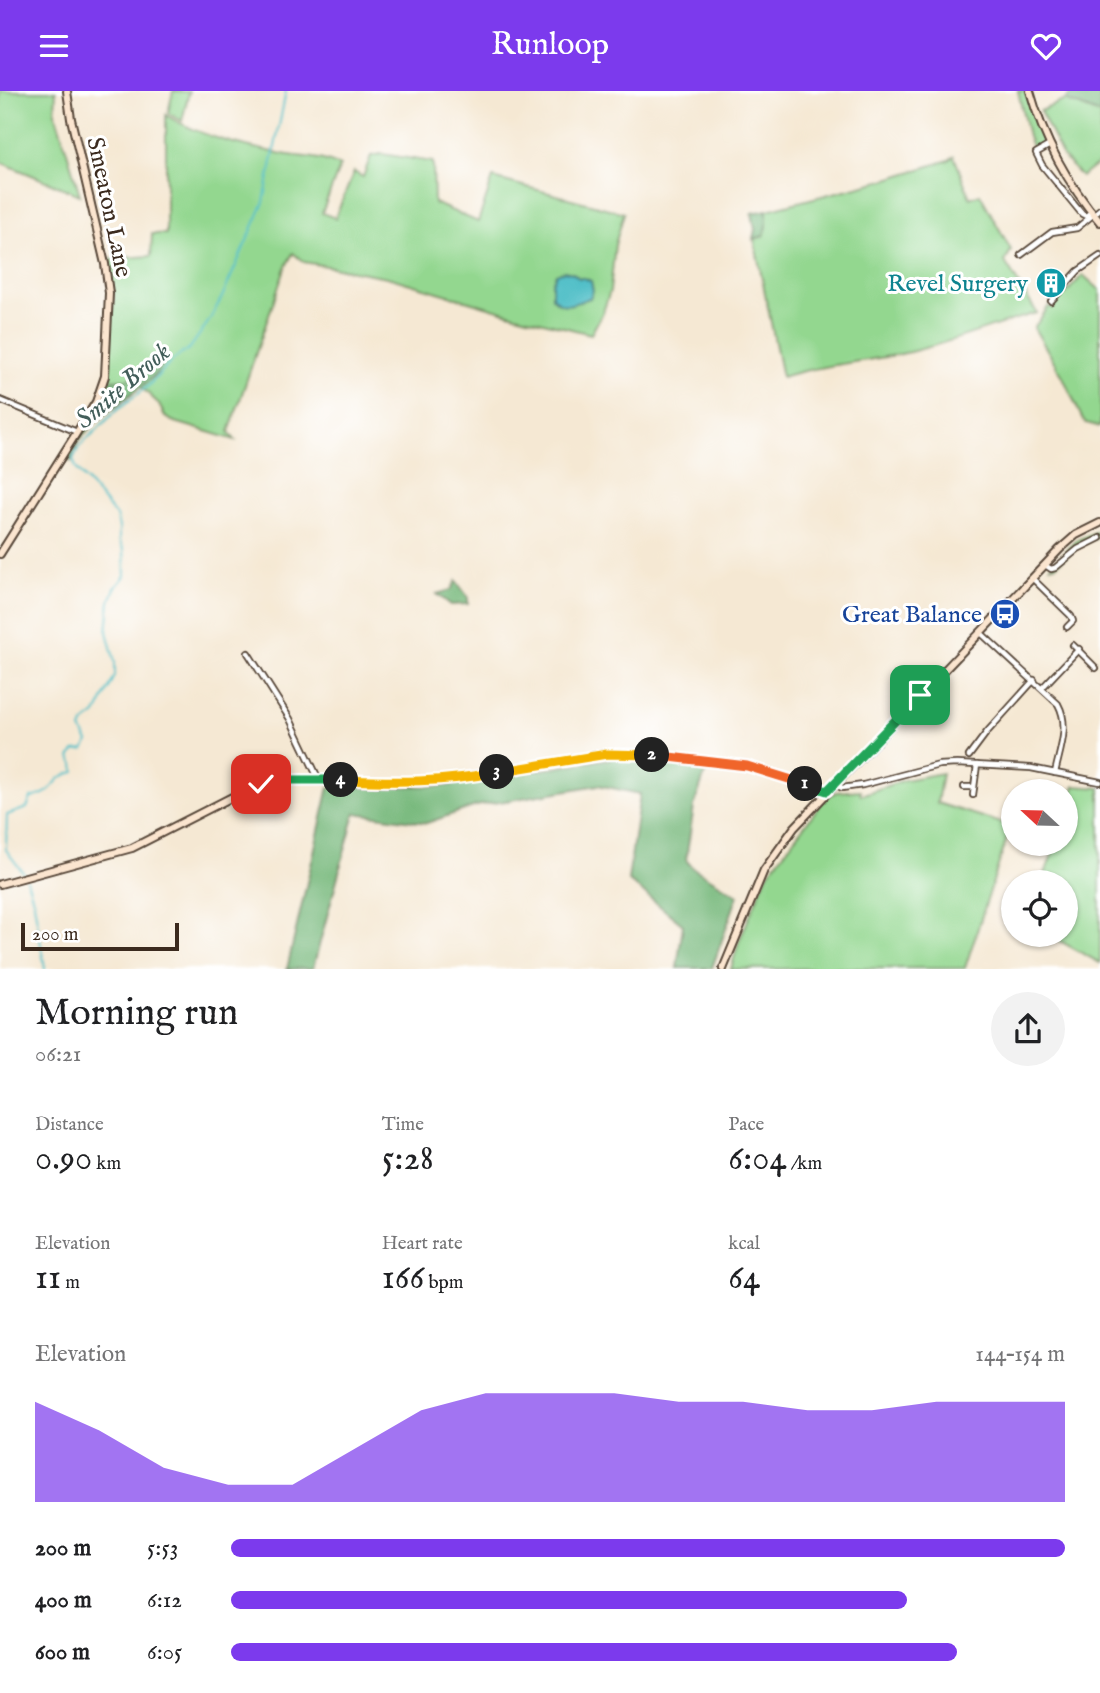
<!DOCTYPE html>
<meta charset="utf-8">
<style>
body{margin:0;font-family:"IM FELL English",serif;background:#f2f2f2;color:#202124;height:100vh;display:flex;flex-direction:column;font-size:26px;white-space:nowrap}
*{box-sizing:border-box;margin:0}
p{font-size:23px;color:#757577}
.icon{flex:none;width:38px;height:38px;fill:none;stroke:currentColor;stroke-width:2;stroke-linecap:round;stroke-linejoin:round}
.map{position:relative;height:878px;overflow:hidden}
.side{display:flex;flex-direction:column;background:#fff;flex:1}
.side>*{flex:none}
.needle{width:46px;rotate:292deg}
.buttons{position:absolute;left:1001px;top:688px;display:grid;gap:14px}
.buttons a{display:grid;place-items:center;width:77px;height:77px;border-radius:50%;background:#fff;box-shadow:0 2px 5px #0004;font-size:35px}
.scale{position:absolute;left:21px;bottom:18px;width:158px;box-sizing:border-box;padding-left:7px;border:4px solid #3b2a1e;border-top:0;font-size:19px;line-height:24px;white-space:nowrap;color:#3b2a1e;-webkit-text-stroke:5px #fff;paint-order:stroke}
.pin{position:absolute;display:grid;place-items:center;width:60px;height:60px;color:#fff;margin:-30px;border-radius:14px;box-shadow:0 4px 10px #0006}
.km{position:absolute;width:35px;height:35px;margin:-18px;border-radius:50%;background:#222;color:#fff;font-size:19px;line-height:35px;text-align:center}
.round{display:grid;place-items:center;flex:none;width:74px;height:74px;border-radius:37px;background:#f2f2f2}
.summary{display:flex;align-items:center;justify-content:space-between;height:119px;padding:0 35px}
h1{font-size:38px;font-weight:600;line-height:52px}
.stats{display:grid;grid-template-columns:repeat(3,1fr);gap:10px;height:119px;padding:7px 35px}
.stats div{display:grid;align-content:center}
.stats b{font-size:35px;font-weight:600}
.stats small{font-size:19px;font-weight:400}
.stats p{font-size:19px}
.chart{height:196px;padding:14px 35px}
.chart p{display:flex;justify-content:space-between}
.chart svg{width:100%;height:126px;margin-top:7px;fill:#7c3aed;opacity:.7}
ul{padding:0 35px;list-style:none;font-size:23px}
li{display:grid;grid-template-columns:112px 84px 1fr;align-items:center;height:52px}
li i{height:18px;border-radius:9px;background:#7c3aed}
header{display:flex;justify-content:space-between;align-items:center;height:91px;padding:0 35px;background:#7c3aed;color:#fff;font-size:32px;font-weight:600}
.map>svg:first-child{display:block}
.green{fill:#93d78f;stroke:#678056;stroke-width:2}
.forest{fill:#76b87a;stroke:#58714c;stroke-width:2}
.water{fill:#51bfc8;stroke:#467473;stroke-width:2}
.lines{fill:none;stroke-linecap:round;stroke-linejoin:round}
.stream{stroke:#51bfc8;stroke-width:2}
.street-casing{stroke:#574639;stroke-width:8}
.secondary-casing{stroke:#574639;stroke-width:10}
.street{stroke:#fff;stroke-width:4.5}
.secondary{stroke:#fbe5cf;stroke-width:6}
.split-1-casing{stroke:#fff;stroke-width:14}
.split-2-casing{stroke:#fff;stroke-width:14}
.split-3-casing{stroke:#fff;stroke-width:14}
.split-4-casing{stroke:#fff;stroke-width:14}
.split-5-casing{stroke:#fff;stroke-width:14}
.split-1{stroke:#22a559;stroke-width:9}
.split-2{stroke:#f0652b;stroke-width:9}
.split-3{stroke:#f5b400;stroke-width:9}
.split-4{stroke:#f5b400;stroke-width:9}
.split-5{stroke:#22a559;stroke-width:9}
.labels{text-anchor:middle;stroke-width:6;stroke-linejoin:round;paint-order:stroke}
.street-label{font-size:24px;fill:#3b2a1e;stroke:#fff}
.culture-label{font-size:24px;fill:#0d838f;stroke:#fff;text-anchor:end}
.transit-label{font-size:24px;fill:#164399;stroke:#fff;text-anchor:end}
.water-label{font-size:26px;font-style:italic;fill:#435e5a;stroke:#fff}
</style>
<header><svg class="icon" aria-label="menu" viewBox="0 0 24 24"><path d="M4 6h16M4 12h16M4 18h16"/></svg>Runloop<svg class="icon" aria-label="heart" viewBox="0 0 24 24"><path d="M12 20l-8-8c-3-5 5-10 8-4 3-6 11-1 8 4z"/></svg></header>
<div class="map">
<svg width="1100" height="878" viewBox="0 0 1100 878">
<rect width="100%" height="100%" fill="#fff"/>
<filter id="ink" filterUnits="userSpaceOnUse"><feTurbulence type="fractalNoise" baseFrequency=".0143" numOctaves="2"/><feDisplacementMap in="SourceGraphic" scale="14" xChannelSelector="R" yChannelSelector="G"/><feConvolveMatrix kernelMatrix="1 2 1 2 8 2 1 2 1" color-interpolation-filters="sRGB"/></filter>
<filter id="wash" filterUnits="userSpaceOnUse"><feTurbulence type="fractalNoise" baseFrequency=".00686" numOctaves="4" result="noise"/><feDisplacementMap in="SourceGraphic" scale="28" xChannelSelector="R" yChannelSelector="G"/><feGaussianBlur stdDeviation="1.57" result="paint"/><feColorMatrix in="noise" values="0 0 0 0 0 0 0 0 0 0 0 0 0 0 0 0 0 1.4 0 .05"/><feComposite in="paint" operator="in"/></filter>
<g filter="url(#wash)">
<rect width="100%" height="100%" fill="#f5e8d3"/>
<g class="green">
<path d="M 0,0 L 56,0 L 55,21 L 80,104 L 0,71 Z"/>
<path d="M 173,0 L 189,1 L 182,30 L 168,22 Z"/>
<path d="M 1018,0 L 1026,0 C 1030,14 1043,43 1043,54 L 1033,57 L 1028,46 Z"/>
<path d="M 1065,9 L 1100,23 L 1100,71 L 1081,86 L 1063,66 L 1040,20 Z"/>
<path d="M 166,24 C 200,46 243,55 283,63 C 305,67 319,65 340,75 L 322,122 L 335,127 L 354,81 L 363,86 L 371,65 L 382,63 L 433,71 L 434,112 L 478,131 L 493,87 L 624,122 L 615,154 L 610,200 L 603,221 L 591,243 L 516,224 L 387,186 L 304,171 L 293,162 L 285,177 L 229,341 L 235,349 L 172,330 L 165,325 L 158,312 L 140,295 L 156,283 L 166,267 L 131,289 L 107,289 L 114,204 L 109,168 L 151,165 L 152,143 L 166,143 Z"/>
<path d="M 954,65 L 970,107 L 980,103 L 1011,159 L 1005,171 L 1037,222 C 996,233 956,250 914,260 C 870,271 826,272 782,286 L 754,148 L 764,145 L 767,135 L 767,119 L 884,89 L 949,69 Z"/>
<path d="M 1083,184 L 1100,199 L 1100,336 L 1086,332 L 1082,327 L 1062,284 L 1034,237 L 1049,215 L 1052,217 Z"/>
<path d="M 1100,439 L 1100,445 L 1077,456 L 1055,475 L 1051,475 L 1077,449 Z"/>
<path d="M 942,682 L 937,712 L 1011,735 L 965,877 L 731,878 L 739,850 L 767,784 L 826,706 L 836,701 L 860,699 L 861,704 L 904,689 Z"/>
<path d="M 1075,695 L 1100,697 L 1100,872 L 1049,844 L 1066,844 L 1066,791 L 1042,791 L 1056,753 L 1066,752 L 1066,722 Z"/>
</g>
<g class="forest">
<path d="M 1073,0 L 1100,0 L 1100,23 L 1065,9 Z"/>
<path d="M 767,119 L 767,135 L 764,145 L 753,148 L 755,138 L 752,122 Z"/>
<path d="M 168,264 C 164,270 161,278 156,283 C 131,308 76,334 71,370 L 66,367 L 101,307 L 107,289 C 141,289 142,284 168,264 Z"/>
<path d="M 456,490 L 468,506 L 468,513 L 451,514 L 437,503 L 451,499 Z"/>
<path d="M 614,667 L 708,674 L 694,715 L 686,769 L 693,777 L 738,804 L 712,877 L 677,877 L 683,834 L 628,789 L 640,703 L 598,694 L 476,715 L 427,732 L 355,722 L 313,877 L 287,878 L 329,696 L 444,695 Z"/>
</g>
<path class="water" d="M 564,180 L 573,182 L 579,187 L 584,187 L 591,190 L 593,200 L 590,207 C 573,212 565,220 552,206 L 552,192 L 556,183 Z"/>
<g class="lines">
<g class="stream">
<path d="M 25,784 L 6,759 L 7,724 L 27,717 L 31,707 C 48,703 48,700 59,688 C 63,684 71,682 75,681 L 74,673 L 70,667 L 74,660 L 84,659 L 88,651 L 81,638 L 84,632 L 96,623 L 115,585 L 115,571 L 107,541 L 110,510 L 115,497 L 125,485 L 124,459 L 119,449 L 119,436 L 116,425 L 76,377 L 73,368 L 79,356 L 118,318 L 147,296 L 174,268 L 190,257 L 209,230 L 222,206 L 264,111 L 286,0"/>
<path d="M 27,789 L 34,812 L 45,878"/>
</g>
</g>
</g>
<g filter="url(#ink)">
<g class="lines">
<g class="street-casing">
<g id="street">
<path d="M 1050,54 L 1036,62 L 1042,74 L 1082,123 L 1086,125 L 1091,121"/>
<path d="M 1021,164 L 1052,141 L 1077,137 L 1100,118"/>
<path d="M 1051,210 L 1078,180 L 1100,165"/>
<path d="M 0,309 L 77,341"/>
<path d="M 1045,474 L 1051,478 L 1055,477 L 1078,458 L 1100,447"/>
<path d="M 1032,487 L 1071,525 L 1073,530 L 1067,536"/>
<path d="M 981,542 L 1058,613 C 1070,635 1060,658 1055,682"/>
<path d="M 1073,554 L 1096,577"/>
<path d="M 248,562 L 290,628 L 319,689"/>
<path d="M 1042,597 L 1079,558"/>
<path d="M 969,665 L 987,641 L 1034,589"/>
<path d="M 835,693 L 842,697 L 863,694 L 939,674 L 957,673 L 1031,677 L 1100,691"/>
<path d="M 964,696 L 974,696"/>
<path d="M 973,704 L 977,674"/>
</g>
</g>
<g class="secondary-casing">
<g id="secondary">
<path d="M 1030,0 C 1043,47 1068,94 1100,131"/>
<path d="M 0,463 L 96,311 L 105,285 L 109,202 L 105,173 L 71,28 L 67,0"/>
<path d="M 0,793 L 132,757 L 244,700 L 278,689 L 397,692 L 441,690 L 607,663 L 646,664 L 747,675 L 827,700"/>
<path d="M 723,878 L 764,779 L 794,737 L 1060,458 L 1076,444 L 1100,432"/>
</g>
</g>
<use href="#street" class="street"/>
<use href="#secondary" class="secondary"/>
</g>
</g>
<g class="lines" filter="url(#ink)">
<g class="split-1-casing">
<path id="split-1" d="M 805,693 L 827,700 L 920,604"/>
</g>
<g class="split-2-casing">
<path id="split-2" d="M 652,664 L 747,675 L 805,693"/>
</g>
<g class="split-3-casing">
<path id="split-3" d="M 497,681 L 607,663 L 652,664"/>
</g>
<g class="split-4-casing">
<path id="split-4" d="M 341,689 C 396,691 442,692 497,681"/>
</g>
<g class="split-5-casing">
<path id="split-5" d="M 261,693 L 278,689 L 341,689"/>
</g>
<use href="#split-1" class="split-1"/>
<use href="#split-2" class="split-2"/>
<use href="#split-3" class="split-3"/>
<use href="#split-4" class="split-4"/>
<use href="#split-5" class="split-5"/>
</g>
<defs>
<g id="building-disc" transform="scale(1.575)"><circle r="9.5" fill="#0f9aa8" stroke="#fff"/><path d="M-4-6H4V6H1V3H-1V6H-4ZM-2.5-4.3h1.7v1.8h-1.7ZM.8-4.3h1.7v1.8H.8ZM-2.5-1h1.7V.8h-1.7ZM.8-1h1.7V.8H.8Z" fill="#fff"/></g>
<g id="bus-disc" transform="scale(1.575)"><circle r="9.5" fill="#1a4fb4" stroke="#fff"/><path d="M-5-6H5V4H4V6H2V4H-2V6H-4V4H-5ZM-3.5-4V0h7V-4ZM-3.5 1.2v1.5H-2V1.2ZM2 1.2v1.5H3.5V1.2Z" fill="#fff"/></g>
</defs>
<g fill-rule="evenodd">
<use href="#building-disc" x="1051" y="192"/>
<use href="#bus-disc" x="1005" y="523"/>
</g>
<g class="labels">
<g class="street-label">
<text transform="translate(110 116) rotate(78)" y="8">Smeaton Lane</text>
</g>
<g class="culture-label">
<text x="1028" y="200">Revel Surgery</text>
</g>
<g class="transit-label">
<text x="982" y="531">Great Balance</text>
</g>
<g class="water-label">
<text transform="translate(122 294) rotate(-41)" y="9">Smite Brook</text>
</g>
</g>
</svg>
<div class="buttons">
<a><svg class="needle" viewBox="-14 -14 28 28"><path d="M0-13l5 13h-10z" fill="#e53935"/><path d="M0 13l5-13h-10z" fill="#757577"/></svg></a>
<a><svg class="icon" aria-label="locate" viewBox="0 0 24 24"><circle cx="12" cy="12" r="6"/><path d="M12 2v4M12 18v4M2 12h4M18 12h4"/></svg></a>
</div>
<div class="scale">200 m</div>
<div class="pin" style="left:920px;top:604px;background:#1e9e55"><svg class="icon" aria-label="arrive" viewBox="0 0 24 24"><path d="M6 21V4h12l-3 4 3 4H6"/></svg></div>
<div class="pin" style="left:261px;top:693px;background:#d93025"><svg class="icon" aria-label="check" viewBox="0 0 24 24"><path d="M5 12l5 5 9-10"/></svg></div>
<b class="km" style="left:805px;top:693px">1</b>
<b class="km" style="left:652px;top:664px">2</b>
<b class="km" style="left:497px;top:681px">3</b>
<b class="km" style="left:341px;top:689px">4</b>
</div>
<section class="side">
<div class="summary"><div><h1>Morning run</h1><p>06:21</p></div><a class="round"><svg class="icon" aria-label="share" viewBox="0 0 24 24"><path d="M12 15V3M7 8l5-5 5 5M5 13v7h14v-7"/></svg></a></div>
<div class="stats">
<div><p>Distance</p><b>0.90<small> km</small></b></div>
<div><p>Time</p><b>5:28</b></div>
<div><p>Pace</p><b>6:04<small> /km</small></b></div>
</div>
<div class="stats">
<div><p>Elevation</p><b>11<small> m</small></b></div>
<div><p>Heart rate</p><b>166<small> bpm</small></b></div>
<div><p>kcal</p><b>64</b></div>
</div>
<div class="chart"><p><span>Elevation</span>144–154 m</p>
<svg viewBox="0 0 160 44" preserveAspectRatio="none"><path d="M0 44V9L10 19L20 32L30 38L40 38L50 25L60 12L70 6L80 6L90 6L100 9L110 9L120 12L130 12L140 9L150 9L160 9V44z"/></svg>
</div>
<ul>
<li><b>200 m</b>5:53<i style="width:100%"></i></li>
<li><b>400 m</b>6:12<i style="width:81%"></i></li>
<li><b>600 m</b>6:05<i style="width:87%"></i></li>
</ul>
</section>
